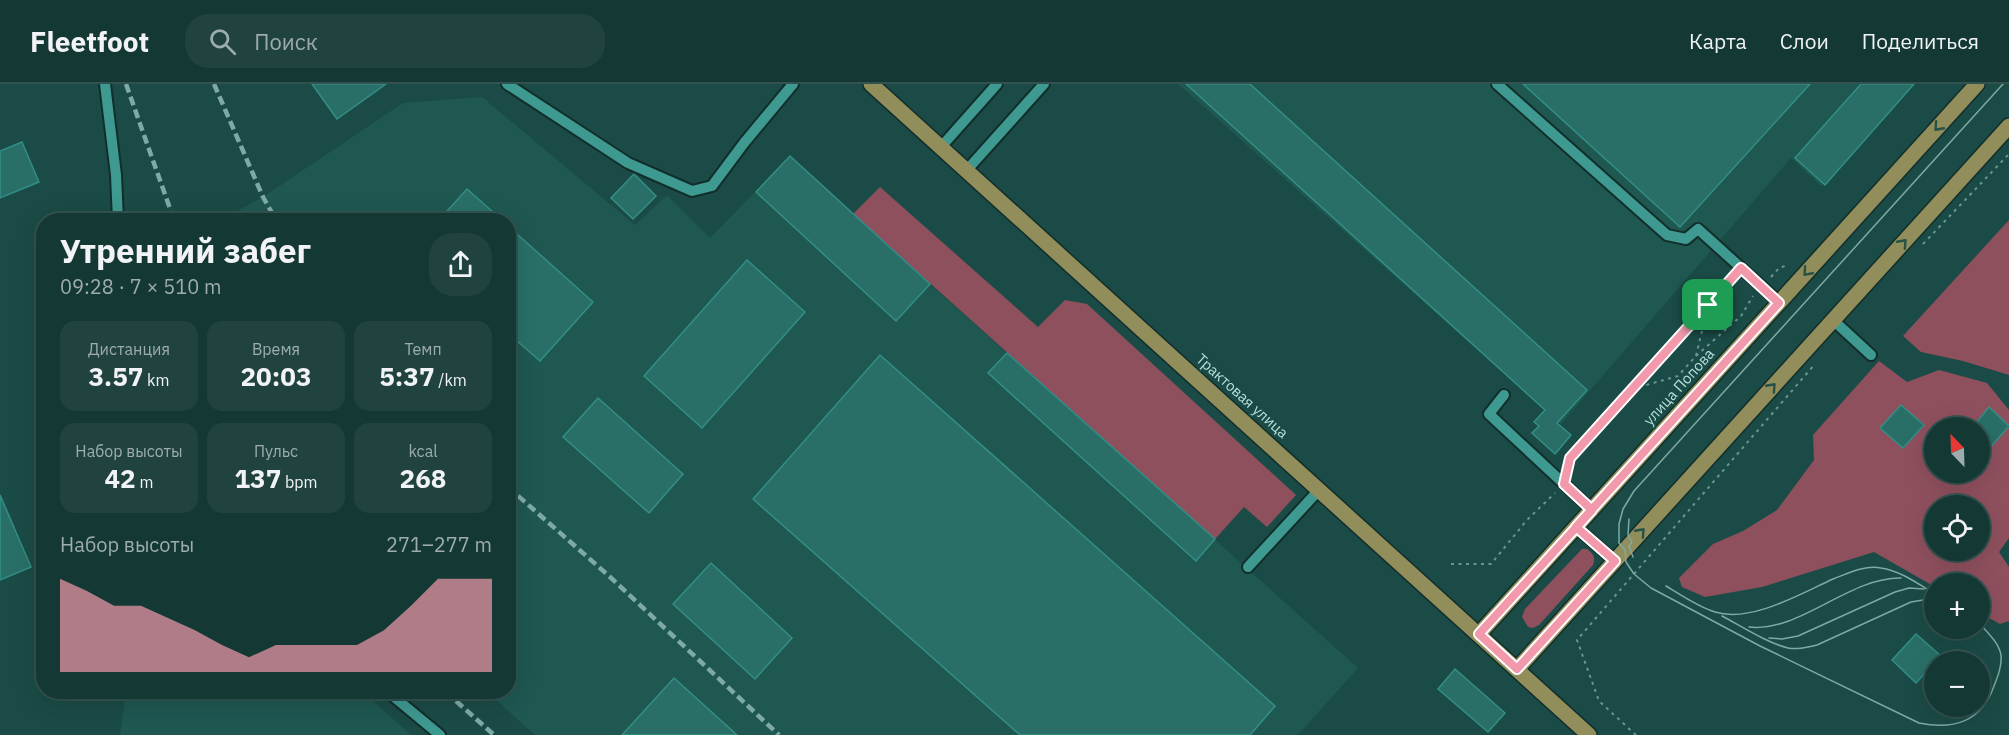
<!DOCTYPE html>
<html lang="ru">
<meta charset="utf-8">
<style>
body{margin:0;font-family:"IBM Plex Sans",sans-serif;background:#214340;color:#f1f3f6;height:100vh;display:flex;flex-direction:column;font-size:22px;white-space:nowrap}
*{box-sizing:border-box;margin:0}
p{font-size:20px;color:#9dacac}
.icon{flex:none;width:33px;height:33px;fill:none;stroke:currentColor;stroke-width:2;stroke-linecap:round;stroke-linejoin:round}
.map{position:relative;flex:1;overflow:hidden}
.panel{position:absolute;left:36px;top:129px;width:480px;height:486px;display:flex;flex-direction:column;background:#143834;border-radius:24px;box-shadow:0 6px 24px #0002,0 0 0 2px #33524f}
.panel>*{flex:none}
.needle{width:39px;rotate:337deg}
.buttons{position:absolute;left:1924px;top:333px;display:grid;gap:12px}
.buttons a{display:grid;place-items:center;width:66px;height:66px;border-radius:50%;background:#143834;box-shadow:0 6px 24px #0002,0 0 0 2px #33524f;font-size:30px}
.pin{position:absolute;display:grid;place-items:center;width:51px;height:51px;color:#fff;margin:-26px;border-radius:12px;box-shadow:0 3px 9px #0006}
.round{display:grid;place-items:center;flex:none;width:63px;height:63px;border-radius:24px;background:#214340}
.summary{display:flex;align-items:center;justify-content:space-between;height:102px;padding:0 24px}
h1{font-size:33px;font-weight:700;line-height:45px}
.metrics{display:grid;grid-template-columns:repeat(3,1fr);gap:9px;height:102px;padding:6px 24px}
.metrics div{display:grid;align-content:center;border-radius:15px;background:#214340;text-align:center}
.metrics b{font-size:26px;font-weight:700}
.metrics small{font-size:16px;font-weight:400}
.metrics p{font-size:16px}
.chart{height:168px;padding:12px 24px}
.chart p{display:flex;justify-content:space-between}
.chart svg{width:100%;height:108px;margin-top:6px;fill:#f29aac;opacity:.7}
header{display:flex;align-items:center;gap:36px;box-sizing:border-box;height:84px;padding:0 30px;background:#143834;border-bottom:2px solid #33524f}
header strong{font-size:28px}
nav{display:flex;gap:33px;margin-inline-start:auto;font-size:21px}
.search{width:420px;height:54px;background:#214340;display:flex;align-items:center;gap:15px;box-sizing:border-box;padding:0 21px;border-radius:24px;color:#9dacac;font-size:22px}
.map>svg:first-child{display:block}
.built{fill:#1f5751}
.green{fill:#8f505e;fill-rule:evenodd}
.building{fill:#296f68;stroke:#328f86;stroke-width:1.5}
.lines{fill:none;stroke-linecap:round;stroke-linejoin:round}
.minor-casing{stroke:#122e2b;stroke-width:14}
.major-casing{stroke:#122e2b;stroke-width:18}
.path{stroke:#6a9691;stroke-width:2;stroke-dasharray:3 4.5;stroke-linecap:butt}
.minor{stroke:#3e9990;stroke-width:10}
.major{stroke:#928e5b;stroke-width:15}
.tram{stroke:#7eaaa5;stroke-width:1.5}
.rail{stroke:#7eaaa5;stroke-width:4.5;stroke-dasharray:9 4.5;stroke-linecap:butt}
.oneway{stroke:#275248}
.route-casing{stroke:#fff;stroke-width:12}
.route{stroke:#f29aac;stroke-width:8}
.labels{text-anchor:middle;stroke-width:4.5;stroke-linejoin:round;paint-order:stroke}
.street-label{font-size:15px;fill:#b6dfda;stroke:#1b4b46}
</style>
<header>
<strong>Fleetfoot</strong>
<div class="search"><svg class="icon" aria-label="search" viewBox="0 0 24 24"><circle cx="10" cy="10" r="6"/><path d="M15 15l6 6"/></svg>Поиск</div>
<nav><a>Карта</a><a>Слои</a><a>Поделиться</a></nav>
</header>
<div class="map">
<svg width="2009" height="651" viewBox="0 0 2009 651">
<rect width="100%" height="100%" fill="#1b4b46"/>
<g class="built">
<path d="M 1178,0 L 1913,0 L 1821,102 L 1791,74 L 1561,340 Z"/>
<path d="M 482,13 L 635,141 L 667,111 L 710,154 L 790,72 L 930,200 L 1358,584 L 1298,651 L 535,651 L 487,608 L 508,608 L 508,136 L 221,136 L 263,113 L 403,19 Z"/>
<path d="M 126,608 L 363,608 L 411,651 L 120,651 Z"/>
</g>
<g class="green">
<path d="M 880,103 L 1038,243 L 1065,216 L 1087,220 L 1296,411 L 1267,443 L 1244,423 L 1215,455 L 853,130 Z"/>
<path d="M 2009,136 L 2009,291 L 1963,277 L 1921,268 L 1903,252 Z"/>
<path d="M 1879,277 L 1907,298 L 1939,286 L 1987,299 L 2009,326 L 2009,454 L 1999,468 L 2009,483 L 2009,537 L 2000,540 L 1980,529 L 1980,500 L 1935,500 L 1935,503 L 1874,468 L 1762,503 L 1705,513 L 1682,503 L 1679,494 L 1713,460 L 1743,447 L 1777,426 L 1814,376 L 1813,351 ZM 1935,344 L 1980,344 L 1980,388 L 1935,388 ZM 1935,422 L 1980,422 L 1980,466 L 1935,466 Z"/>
<path d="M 1582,465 L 1587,465 C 1593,470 1596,473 1593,481 L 1539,541 L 1533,544 L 1528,543 L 1522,533 L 1525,525 Z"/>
</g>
<g class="building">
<path d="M 312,0 L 386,0 L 337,35 Z"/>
<path d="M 1186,0 L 1250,0 L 1587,306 L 1557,339 L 1571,351 L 1555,370 L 1532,349 L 1539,342 L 1534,338 L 1545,326 Z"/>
<path d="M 1523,0 L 1810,0 L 1680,143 Z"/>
<path d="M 1861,0 L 1914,0 L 1825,101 L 1795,74 Z"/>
<path d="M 22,58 L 39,98 L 0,114 L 0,67 Z"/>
<path d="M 790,72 L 930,200 L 896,237 L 756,108 Z"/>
<path d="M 634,90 L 656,112 L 633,135 L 611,114 Z"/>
<path d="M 467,105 L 502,136 L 439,136 Z"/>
<path d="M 508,142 L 593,218 L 540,277 L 508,249 Z"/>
<path d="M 747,176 L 805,228 L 702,344 L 644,292 Z"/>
<path d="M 1007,269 L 1215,455 L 1196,477 L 988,289 Z"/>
<path d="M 880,271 L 1275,622 L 1250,651 L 1020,651 L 753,415 Z"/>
<path d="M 598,314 L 683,390 L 649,429 L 563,353 Z"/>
<path d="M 1901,321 L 1924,341 L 1903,364 L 1880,344 Z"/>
<path d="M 1989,323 L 2009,342 L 1980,375 L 1980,344 L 1972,344 Z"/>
<path d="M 0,411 L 31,483 L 0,496 Z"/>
<path d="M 711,479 L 792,554 L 755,595 L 673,520 Z"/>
<path d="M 1916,550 L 1941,572 L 1916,599 L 1892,576 Z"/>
<path d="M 1455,585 L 1505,629 L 1488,648 L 1438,605 Z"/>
<path d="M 674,594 L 737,651 L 622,651 Z"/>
</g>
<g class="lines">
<g class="minor-casing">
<g id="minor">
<path d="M 105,0 L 116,91 L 118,136"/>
<path d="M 507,0 L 628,79 L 692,107 L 712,102 L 744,59 L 793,0"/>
<path d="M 1497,0 L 1667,151 L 1686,155 L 1698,145 L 1780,219"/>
<path d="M 941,63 L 997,0"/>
<path d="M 966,87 L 1044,0"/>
<path d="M 1833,236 L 1871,271"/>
<path d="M 1504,311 L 1489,330 L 1592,426"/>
<path d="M 1576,443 L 1615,477"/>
<path d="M 1248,483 L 1319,406"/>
<path d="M 388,608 L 440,651"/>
</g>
</g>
<g class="major-casing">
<g id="major">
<path d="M 871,0 L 1589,651"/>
<path d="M 1479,550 L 1977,0"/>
<path d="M 1517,585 L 2009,42"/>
</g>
</g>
<g class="path">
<path d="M 1923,160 L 2009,70"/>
<path d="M 1771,193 L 1779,184 L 1788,181"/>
<path d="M 1696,272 L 1741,232 L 1753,212"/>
<path d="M 1632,305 L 1678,292 L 1696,272 L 1708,222"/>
<path d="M 1567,386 L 1570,374 L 1733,194"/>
<path d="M 1451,480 L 1491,480 L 1527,436 L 1555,409"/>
<path d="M 1636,651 L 1599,617 L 1577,556 L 1815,280"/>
</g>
<use href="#minor" class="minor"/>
<use href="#major" class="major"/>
<g class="tram">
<path d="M 1629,435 L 1628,451 L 1632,458 L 1629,462 L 1633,473"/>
<path d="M 1666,502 C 1681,511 1698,523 1715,528 C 1751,539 1800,510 1833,495 C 1849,489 1864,481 1881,484 C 1901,487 1918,500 1935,510"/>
<path d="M 1722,532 C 1741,542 1767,559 1788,564 C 1797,566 1808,563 1817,561 L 1911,518 L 1935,514"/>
<path d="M 1980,540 C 1988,549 1999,559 2001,571 C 2002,582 1998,592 1994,602 C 1981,638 1954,646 1919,639 L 1760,562 L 1651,504 L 1634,490 L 1626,478 L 1625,466 L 1619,459 L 1619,440 L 1623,425 L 1634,407 L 2003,0"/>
<path d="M 1749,543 C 1799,549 1849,493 1901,494"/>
<path d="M 1769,554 L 1782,555 L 1798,552 L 1895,508 L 1909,504 L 1924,505"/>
</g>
<g class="rail">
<path d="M 126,0 L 174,136"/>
<path d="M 214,0 L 263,113 L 276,136"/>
<path d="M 508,403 L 609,492 L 779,651"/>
<path d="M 446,608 L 494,651"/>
</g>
</g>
<defs><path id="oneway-chevron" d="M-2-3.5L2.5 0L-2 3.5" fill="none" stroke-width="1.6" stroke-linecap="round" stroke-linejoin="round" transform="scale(1.5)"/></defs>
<g class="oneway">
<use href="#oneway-chevron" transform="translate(1938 43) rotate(132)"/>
<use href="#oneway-chevron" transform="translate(1903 159) rotate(-48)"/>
<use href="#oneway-chevron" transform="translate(1807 188) rotate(132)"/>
<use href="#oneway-chevron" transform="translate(1772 303) rotate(-48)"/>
<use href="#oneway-chevron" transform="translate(1641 448) rotate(-48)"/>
</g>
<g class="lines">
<g class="route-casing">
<path id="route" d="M 1708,221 L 1570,374 L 1564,400 L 1592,426 L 1479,550 L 1517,585 L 1615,477 L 1576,443 L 1779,219 L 1741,184 L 1708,221"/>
</g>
<use href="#route" class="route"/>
</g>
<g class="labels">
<g class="street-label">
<text transform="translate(1679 303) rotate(-48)" y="5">улица Попова</text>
<text transform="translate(1242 312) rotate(42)" y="5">Трактовая улица</text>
</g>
</g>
</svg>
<div class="buttons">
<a><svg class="needle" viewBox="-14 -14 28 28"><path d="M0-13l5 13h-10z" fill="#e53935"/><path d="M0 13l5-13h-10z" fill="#9dacac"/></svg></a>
<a><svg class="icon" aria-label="locate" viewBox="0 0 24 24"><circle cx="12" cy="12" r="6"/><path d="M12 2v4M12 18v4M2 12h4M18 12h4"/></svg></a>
<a>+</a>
<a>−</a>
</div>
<div class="pin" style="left:1708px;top:221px;background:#1e9e55"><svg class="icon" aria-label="arrive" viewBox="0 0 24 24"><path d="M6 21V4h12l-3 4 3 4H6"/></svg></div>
<section class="panel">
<div class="summary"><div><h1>Утренний забег</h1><p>09:28 · 7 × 510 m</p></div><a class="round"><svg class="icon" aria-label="share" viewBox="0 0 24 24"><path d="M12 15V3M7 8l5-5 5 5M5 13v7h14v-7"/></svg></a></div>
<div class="metrics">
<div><p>Дистанция</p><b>3.57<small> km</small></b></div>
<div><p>Время</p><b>20:03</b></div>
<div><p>Темп</p><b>5:37<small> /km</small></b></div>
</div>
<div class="metrics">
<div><p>Набор высоты</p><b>42<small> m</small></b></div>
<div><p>Пульс</p><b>137<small> bpm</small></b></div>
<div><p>kcal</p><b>268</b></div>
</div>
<div class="chart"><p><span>Набор высоты</span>271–277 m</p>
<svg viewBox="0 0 160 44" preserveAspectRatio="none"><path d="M0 44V6L10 11L20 17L30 17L40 22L50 27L60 33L70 38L80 33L90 33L100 33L110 33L120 27L130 17L140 6L150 6L160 6V44z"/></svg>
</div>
</section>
</div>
